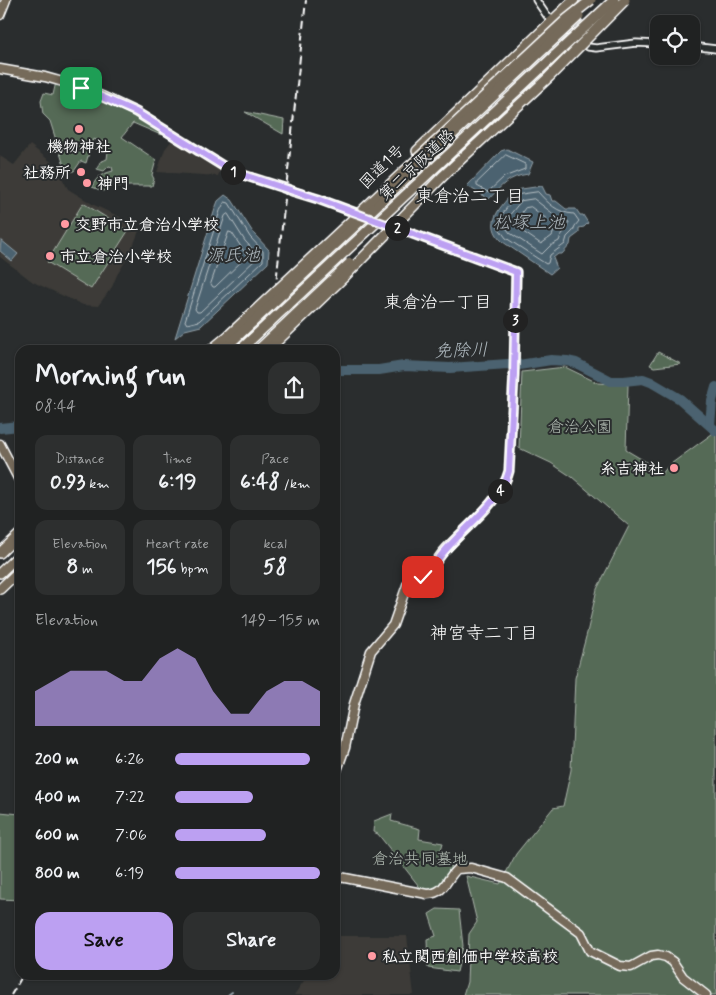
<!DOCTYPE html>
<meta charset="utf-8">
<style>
body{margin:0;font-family:Mynerve,"Klee One",sans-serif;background:#2d2f2f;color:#f1f3f6;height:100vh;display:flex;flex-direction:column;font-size:19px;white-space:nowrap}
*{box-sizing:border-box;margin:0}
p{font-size:16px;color:#a2a4a5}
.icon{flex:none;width:28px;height:28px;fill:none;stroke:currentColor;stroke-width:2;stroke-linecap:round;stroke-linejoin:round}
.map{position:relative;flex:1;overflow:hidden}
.panel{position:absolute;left:15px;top:345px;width:325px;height:635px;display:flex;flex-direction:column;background:#202222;border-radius:15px;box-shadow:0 1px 4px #0004,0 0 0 1px #3d3f40}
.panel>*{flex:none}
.fabs{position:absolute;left:650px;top:15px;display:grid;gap:10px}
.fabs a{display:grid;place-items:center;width:50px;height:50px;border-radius:10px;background:#202222;box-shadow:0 1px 4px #0004,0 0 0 1px #3d3f40;font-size:25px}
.pin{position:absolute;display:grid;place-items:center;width:42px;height:42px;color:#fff;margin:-21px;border-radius:10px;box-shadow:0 2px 8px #0006}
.km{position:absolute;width:25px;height:25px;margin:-12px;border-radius:50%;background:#222;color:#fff;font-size:14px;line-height:25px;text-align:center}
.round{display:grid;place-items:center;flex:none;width:52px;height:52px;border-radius:15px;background:#2d2f2f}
.head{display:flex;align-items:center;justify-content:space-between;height:85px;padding:0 20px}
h1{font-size:28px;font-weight:700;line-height:38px}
.metrics{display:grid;grid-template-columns:repeat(3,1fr);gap:8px;height:85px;padding:5px 20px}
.metrics div{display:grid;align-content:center;border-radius:12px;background:#2d2f2f;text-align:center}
.metrics b{font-size:21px;font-weight:700}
.metrics small{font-size:14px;font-weight:400}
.metrics p{font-size:14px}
.chart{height:140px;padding:10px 20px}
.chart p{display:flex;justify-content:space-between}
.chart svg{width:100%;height:90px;margin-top:5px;fill:#bca0f2;opacity:.7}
.action{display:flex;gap:10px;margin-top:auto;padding:10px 20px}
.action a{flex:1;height:58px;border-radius:15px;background:#bca0f2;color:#111;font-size:20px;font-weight:700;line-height:58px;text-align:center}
.action a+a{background:#2d2f2f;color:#f1f3f6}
ul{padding:0 20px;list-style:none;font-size:16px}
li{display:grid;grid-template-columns:80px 60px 1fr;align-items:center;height:38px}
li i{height:12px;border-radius:6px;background:#bca0f2}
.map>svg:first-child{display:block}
.built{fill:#3c3b37}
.green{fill:#556a56;stroke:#aab4aa}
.water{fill:#4b626f;stroke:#93a1a9}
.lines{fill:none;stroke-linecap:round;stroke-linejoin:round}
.shore{stroke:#b7c0c5;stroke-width:1}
.stream{stroke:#93a1a9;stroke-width:2}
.river{stroke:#4b626f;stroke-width:10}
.minor-casing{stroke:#fff;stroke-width:9}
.major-casing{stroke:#fff;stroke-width:11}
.highway-casing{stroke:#fff;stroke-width:12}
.minor{stroke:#2a2d2e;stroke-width:5.5}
.major{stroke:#746a5a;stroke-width:8}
.highway{stroke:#746a5a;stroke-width:9}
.rail{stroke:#fff;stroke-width:2;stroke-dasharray:8 4;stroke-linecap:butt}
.major-bridge-casing{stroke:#fff;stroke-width:11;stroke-linecap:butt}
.highway-bridge-casing{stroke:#fff;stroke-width:12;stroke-linecap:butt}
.major-bridge{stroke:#746a5a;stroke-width:8}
.highway-bridge{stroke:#746a5a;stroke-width:9}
.route-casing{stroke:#fff;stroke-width:10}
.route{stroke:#bca0f2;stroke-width:6}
.poi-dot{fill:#ff9aa2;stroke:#2a2d2e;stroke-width:2}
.labels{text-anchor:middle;stroke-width:4;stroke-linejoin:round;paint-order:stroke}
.poi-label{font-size:16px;font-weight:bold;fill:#fff;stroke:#2a2d2e;text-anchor:start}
.street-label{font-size:16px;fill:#fff;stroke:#2a2d2e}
.park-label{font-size:16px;fill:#b2bcb3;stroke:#2a2d2e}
.neighbourhood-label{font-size:18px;fill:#fff;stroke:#2a2d2e}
.water-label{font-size:18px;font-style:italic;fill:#aeb8be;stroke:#2a2d2e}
</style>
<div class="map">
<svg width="716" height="995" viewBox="0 0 716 995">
<rect width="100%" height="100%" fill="#2a2d2e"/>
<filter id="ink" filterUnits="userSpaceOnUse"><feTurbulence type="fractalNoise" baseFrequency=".02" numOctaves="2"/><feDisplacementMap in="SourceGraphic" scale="10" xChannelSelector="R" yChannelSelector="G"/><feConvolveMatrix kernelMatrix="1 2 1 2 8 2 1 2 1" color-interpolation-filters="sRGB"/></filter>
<g filter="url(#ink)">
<g class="built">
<path d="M 173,139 L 221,168 L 218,176 L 157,172 L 165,149 Z"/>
<path d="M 30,145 L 55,165 L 68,189 L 94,205 L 120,217 L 139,231 L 130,254 L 117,275 L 112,287 L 98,306 L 83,305 L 33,282 L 0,257 L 0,156 L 14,165 Z"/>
<path d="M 335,936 L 407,936 L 414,995 L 294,995 L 308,975 L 335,975 Z"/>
</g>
<g class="green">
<path d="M 56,82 L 105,99 L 164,133 L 161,135 L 133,123 L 122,137 L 156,160 L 152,175 L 154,179 L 152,186 L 114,186 L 103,191 L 92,187 C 97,176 102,174 113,171 L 112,167 L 109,166 L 104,171 L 97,169 L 100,162 L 107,159 L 109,143 L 93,139 L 86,163 L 81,161 L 74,171 L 66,172 L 50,121 L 43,114 L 41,101 L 44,93 L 53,95 Z"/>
<path d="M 245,112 L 284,120 L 283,134 Z"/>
<path d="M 83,203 L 128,231 L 91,289 L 47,262 Z"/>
<path d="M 658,352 L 681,364 L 654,367 L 650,365 Z"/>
<path d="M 565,367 L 598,383 L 628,385 L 626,450 L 658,469 L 662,474 L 668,466 L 716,431 L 716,995 L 463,995 L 467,982 L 469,934 L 477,922 L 466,876 L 500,884 L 516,854 L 553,808 L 563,806 L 571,770 L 575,678 L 587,633 L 597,589 L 629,526 L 572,477 L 551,463 L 519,448 L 522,372 Z"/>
<path d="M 0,812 L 20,814 L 20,900 L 0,899 Z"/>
<path d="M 392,814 L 391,821 L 420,829 L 419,839 L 443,843 L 437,863 L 451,866 L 440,887 L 422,890 L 378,834 L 373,832 L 374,821 Z"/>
<path d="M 437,909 L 459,910 L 463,946 L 457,972 L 428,968 L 427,939 L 436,936 L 429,914 Z"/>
</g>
<g class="water">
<path d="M 507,149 L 533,162 L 528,174 C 508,177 502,185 489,199 L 467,186 L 501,151 Z"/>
<path d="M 542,186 L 546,194 L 550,195 L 552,201 L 556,201 L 566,209 L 576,209 L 580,215 L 583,215 L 588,223 L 584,227 L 579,228 L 579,233 L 571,239 L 570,245 L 562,254 L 558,254 L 553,258 L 557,268 L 550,274 L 503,242 C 482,223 501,207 515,190 Z"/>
<path d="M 225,195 L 232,200 L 254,234 L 269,250 L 268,263 L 201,326 L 185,330 L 175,338 L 215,209 L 218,201 Z"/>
<path d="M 1,240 L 18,254 L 12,261 L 0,251 Z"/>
</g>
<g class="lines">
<g class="shore">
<path d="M 506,155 L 525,164 L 525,169 L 504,177 L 488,192 L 477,186 L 477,183 Z"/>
<path d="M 538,192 C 548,203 557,213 574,214 L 579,221 L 575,226 L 573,231 L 567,237 L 565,244 L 550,255 L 548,263 L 546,264 L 506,238 L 498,227 C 499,215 510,204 517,195 Z"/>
<path d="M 534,199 L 556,216 L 569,222 C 567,230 561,233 559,241 L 550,246 L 542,254 L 510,233 L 504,225 L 508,217 L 521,201 Z"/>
<path d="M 225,202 L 229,203 L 250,237 L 263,251 L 263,261 L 199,321 L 187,324 L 185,321 L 220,211 Z"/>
<path d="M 531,207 L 556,226 L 552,236 L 541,244 L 513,225 L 525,208 Z"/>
<path d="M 228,214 L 245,241 L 257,254 L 257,258 L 200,312 L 197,312 L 195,309 L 225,216 Z"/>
<path d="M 229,232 L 232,233 L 247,256 L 215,287 L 213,287 L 211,284 Z"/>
</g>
<path class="stream" d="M 228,995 L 232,992"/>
<g class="river">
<path d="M 335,370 L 379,370 L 404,366 L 450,368 L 508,364 L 519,365 L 551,360 L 567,361 L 576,363 L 611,381 L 624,381 L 643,379 L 651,382 L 680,399 L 716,431"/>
<path d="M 710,425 L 712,401 L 716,387"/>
<path d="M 0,428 L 20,426"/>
</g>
<g class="minor-casing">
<g id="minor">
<path d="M 536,0 L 547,16 L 554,21"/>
<path d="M 563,28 L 588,47 L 596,48 L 636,43 L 659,44"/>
<path d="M 691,46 L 716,49"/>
</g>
</g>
<g class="major-casing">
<g id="major">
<path d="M 0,15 L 6,0"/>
<path d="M 0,69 L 45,77 L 81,87 L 102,96 L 136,112 L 231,171 L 281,187"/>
<path d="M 295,192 L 318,199 L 516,272 L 514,374 L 509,471 C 502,501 463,529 443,552 C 437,559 433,568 427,574 C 421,580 413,579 407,585 L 393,625 L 371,651 L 354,704 L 345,748 L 335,776"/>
<path d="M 0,444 L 20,482"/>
<path d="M 335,876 L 427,894 C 446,893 445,880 457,869 L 471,868 L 507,878 L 581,933 L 590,951 L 620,966 L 631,967 L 651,956 L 658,955 L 666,957 L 673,962 L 683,977 L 706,995"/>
</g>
</g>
<g class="highway-casing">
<g id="highway">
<path d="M 417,151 L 574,0"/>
<path d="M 0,553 L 20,534"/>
<path d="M 0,573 L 20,554"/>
<path d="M 0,589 L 20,570"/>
</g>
</g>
<use href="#minor" class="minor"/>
<use href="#major" class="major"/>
<use href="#highway" class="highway"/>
<g class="rail">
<path d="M 269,350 L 306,0"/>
<path d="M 11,995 L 23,975"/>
</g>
<g class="major-bridge-casing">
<path id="major-bridge" d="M 281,187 L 295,192"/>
</g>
<g class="highway-bridge-casing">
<g id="highway-bridge">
<path d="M 211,350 L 229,335 L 567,19 L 591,0"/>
<path d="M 223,350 L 579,16"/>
<path d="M 240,350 L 614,0"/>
<path d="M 258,350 L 350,263"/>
<path d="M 268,350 L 343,278 L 444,175 L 549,77 L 625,0"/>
</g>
</g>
<use href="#major-bridge" class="major-bridge"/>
<use href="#highway-bridge" class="highway-bridge"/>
</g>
</g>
<g class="lines" filter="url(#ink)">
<g class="route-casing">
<path id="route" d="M 81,88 L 136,112 L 231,171 L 318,199 L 516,272 L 514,374 L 509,471 C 501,502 463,528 443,553 C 436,561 432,572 423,577"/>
</g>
<use href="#route" class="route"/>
</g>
<g class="poi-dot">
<circle cx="79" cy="129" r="5"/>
<circle cx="81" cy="172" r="5"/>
<circle cx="87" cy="183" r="5"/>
<circle cx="65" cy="224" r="5"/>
<circle cx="50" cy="256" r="5"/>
<circle cx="674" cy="468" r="5"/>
<circle cx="372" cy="956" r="5"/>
</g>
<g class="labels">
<g class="poi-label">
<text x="79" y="152" text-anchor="middle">機物神社</text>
<text x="71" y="178" text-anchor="end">社務所</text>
<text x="97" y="189">神門</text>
<text x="75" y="230">交野市立倉治小学校</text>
<text x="60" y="262">市立倉治小学校</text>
<text x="664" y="474" text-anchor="end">糸吉神社</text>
<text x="382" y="962">私立関西創価中学校高校</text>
</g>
<g class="street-label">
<text transform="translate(416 164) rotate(-43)" y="6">第二京阪道路</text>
<text transform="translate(381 166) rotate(-45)" y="6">国道1号</text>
</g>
<g class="park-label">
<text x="580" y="432">倉治公園</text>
<text x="420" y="864">倉治共同墓地</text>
</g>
<g class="neighbourhood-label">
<text x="470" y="202">東倉治二丁目</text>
<text x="438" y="308">東倉治一丁目</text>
<text x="484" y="639">神宮寺二丁目</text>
</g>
<g class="water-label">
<text x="529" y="228">松塚上池</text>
<text x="233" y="261">源氏池</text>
<text transform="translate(461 350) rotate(-2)" y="6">免除川</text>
</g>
</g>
</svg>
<div class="fabs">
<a><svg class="icon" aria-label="locate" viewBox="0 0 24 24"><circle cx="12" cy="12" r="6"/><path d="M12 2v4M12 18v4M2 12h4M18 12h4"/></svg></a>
</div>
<div class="pin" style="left:81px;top:88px;background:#1e9e55"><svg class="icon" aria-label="arrive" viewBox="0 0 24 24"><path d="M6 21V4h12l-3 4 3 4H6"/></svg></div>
<div class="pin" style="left:423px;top:577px;background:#d93025"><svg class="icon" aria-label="check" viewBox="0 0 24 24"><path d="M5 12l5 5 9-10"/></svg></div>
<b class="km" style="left:233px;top:172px">1</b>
<b class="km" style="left:397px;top:228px">2</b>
<b class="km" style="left:515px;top:320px">3</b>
<b class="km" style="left:500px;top:491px">4</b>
<section class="panel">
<div class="head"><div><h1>Morning run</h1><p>08:44</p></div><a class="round"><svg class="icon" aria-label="share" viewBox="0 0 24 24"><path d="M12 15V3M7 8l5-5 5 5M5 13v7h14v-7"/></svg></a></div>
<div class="metrics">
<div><p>Distance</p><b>0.93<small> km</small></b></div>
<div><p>Time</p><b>6:19</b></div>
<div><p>Pace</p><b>6:48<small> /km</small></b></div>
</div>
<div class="metrics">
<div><p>Elevation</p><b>8<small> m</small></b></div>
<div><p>Heart rate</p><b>156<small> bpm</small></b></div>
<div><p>kcal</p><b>58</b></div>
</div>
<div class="chart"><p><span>Elevation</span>149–155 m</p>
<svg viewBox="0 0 160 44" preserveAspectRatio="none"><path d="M0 44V27L10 22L20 17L30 17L40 17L50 22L60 22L70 11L80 6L90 11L100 27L110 38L120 38L130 27L140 22L150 22L160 27V44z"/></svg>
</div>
<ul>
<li><b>200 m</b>6:26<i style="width:93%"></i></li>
<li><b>400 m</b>7:22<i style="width:54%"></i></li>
<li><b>600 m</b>7:06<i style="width:63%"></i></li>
<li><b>800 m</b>6:19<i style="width:100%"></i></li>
</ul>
<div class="action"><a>Save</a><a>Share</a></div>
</section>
</div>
